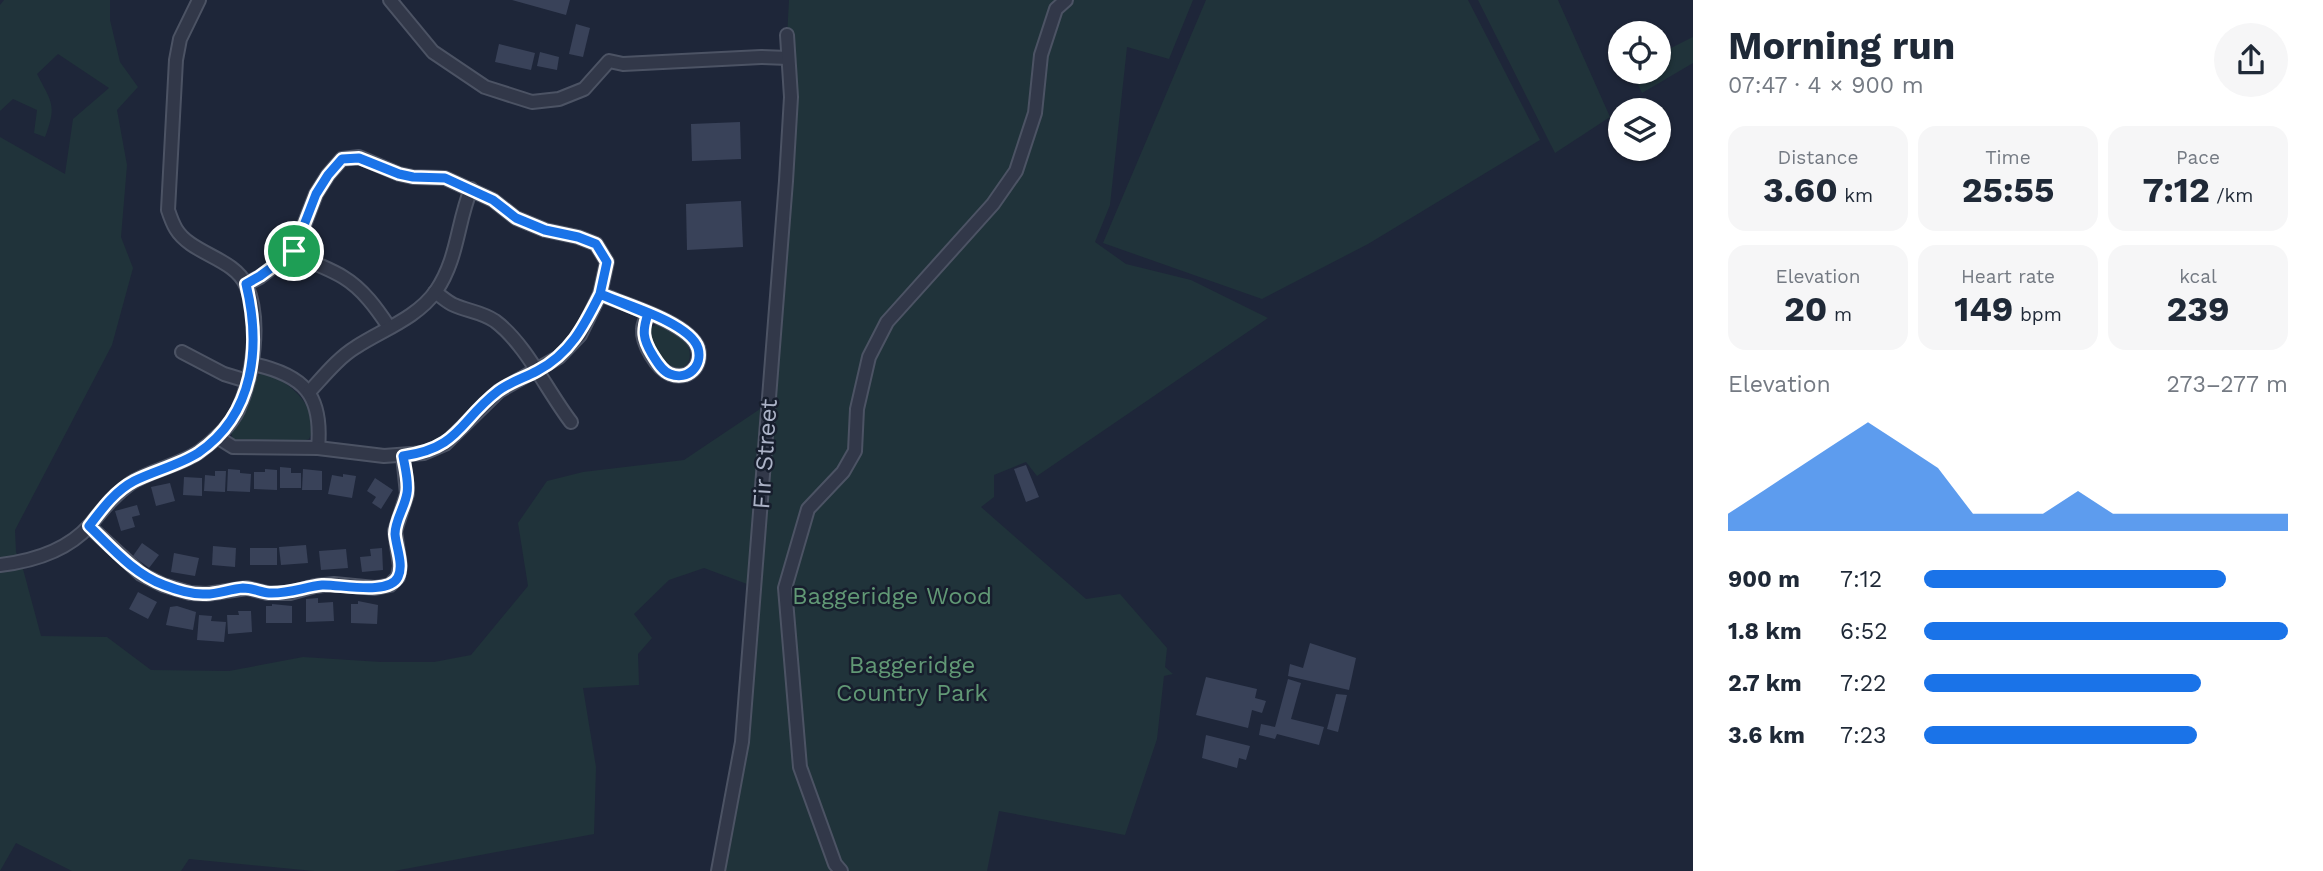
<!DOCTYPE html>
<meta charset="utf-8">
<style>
body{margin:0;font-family:"Work Sans",sans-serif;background:#f6f6f7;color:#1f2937;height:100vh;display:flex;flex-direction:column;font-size:26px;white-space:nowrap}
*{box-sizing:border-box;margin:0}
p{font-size:23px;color:#747a83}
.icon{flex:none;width:38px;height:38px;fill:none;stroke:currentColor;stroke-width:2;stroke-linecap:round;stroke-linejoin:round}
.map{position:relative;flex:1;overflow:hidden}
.details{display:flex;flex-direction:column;background:#fff;width:630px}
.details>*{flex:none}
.tools{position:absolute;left:1608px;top:21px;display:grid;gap:14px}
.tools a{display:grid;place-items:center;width:63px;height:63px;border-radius:50%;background:#fff;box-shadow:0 2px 5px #0004;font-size:35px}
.pin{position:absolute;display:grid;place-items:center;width:60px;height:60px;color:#fff;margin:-30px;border:4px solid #fff;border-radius:50%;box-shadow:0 2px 7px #0007}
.round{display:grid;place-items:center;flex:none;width:74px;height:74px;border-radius:37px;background:#f6f6f7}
.summary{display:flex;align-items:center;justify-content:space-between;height:119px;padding:0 35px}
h1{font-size:38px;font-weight:700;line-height:52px}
.stats{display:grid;grid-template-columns:repeat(3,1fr);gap:10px;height:119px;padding:7px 35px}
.stats div{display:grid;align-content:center;border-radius:18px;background:#f6f6f7;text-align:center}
.stats b{font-size:35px;font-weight:700}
.stats small{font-size:19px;font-weight:400}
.stats p{font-size:19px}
.chart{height:196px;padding:14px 35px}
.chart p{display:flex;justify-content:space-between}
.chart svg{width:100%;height:126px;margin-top:7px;fill:#1a73e8;opacity:.7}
ul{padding:0 35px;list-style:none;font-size:23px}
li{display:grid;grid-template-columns:112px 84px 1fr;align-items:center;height:52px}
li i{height:18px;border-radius:9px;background:#1a73e8}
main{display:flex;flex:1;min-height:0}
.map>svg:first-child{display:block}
.green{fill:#20333a}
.building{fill:#394259}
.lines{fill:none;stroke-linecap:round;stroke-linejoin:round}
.street-casing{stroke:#4c5364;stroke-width:16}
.street{stroke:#323849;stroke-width:12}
.route-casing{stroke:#fff;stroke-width:14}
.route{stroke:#1a73e8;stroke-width:9}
.labels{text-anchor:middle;stroke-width:5;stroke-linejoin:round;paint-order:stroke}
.street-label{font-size:24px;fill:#abb2c6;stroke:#171e2d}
.park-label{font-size:24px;fill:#619875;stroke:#171e2d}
</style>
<main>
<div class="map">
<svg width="1693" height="871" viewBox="0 0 1693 871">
<rect width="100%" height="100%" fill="#1e2639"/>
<g class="green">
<path d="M 4,0 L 110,0 L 110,20 L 120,62 L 138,87 L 117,110 L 127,165 L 121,237 L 133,268 L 112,345 L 15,530 L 16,552 L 23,569 L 41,636 L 107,637 L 151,670 L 229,671 L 303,657 L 381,662 L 434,662 L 471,655 L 528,586 L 518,523 L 547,481 L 583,472 L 684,460 L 760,409 L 752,577 L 747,584 L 704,568 L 669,580 L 634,614 L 652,638 L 638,654 L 639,685 L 583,688 L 596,767 L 594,834 L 394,871 L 314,871 L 189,859 L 181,871 L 72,871 L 16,843 L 0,871 L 0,137 L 65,174 L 73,119 L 109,88 L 58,54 L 37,74 C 52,103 57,105 45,137 L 34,133 L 37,110 L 13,99 L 0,111 L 0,5 Z"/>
<path d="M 789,0 L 1193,0 L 1169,59 L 1127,47 L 1110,205 L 1095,242 L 1126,264 L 1191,280 L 1268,318 L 1037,476 L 1026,462 L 994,475 L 994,497 L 981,507 L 1086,599 L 1120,594 L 1167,648 L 1165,667 L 1173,674 L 1164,676 L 1157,739 L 1125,835 L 999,811 L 987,871 L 721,871 L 749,741 Z"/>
<path d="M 1206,0 L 1468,0 L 1540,140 L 1368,244 L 1262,299 L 1103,243 Z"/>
<path d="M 1478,0 L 1558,0 L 1610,117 L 1555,153 Z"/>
<path d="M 1693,37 L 1693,63 L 1642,93 L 1632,72 L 1659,72 L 1659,54 Z"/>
<path d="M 656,325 C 662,325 665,327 671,330 C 709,349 682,392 658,352 C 653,344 646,337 649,328 Z"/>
<path d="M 260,374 C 287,375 324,412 309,439 L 300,442 L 240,443 L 233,439 L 231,432 L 247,402 L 255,379 Z"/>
</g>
<g class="building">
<path d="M 512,0 L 570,0 L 566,15 Z"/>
<path d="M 576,24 L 590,28 L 583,57 L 569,54 Z"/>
<path d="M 499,44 L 535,53 L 531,70 L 495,62 Z"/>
<path d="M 540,52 L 559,57 L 557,70 L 537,66 Z"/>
<path d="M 740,122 L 741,159 L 692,161 L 691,124 Z"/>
<path d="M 741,201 L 743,247 L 687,250 L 686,204 Z"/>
<path d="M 1026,465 L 1039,497 L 1026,502 L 1014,469 Z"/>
<path d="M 280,467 L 291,468 L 291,473 L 301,473 L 301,488 L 280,488 Z"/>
<path d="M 228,469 L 240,470 L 240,473 L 251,474 L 250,492 L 227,491 Z"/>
<path d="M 265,469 L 277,470 L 277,490 L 254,489 L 254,472 L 265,472 Z"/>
<path d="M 303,469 L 322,471 L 322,490 L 302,490 Z"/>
<path d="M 215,471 L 226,471 L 225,492 L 204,491 L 205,475 L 215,476 Z"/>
<path d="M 343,474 L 356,476 L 352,498 L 328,494 L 332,475 L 343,477 Z"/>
<path d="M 184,477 L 202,478 L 202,496 L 183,495 Z"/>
<path d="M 375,478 L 393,490 L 381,509 L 372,503 L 376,497 L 367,491 Z"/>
<path d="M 170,483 L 175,501 L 156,506 L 151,487 Z"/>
<path d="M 137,505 L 140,515 L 132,517 L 135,527 L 121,531 L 115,511 Z"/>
<path d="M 142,543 L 159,555 L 149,568 L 133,556 Z"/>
<path d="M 306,545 L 308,563 L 281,565 L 279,547 Z"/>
<path d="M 213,546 L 236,548 L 235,567 L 212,565 Z"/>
<rect x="250" y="548" width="27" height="17"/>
<path d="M 382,548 L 383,570 L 362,572 L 360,557 L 371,556 L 370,549 Z"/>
<path d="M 346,549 L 348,568 L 321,570 L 319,551 Z"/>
<path d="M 174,553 L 199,558 L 195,576 L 171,572 Z"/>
<path d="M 138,592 L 157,602 L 148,619 L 129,609 Z"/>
<path d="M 318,598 L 318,603 L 333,602 L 334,621 L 306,622 L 306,599 Z"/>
<path d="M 358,601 L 378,605 L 377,624 L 351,623 L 351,604 L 358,604 Z"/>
<path d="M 272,604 L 292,606 L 292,623 L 266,623 L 266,606 L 272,606 Z"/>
<path d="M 177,606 L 196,612 L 193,630 L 166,625 L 170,607 Z"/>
<path d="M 238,611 L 251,611 L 252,632 L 228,634 L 227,615 L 239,615 Z"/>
<path d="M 199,615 L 212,616 L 211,621 L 226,622 L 224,642 L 197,640 Z"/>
<path d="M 1310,643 L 1356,658 L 1349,690 L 1288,676 L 1290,664 L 1303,668 Z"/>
<path d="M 1206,677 L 1257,689 L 1255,698 L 1266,701 L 1262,713 L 1252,710 L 1248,728 L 1196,715 Z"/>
<path d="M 1288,679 L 1301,683 L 1291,719 L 1324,727 L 1319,745 L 1277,734 L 1275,739 L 1259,735 L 1261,724 L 1275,727 Z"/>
<path d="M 1336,694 L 1347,695 L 1338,732 L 1327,729 Z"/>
<path d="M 1206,735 L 1250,746 L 1246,760 L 1239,758 L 1237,768 L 1202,758 Z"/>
</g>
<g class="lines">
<g class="street-casing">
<g id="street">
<path d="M 390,0 L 433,52 L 485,87 L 532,102 L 559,99 L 584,89 L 609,61 L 623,64 L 761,57 L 788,58"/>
<path d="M 294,251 C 309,263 327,267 343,277 C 363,289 377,309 389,327"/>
<path d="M 435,292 C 441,296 447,302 454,305 C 467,311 482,312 495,321 C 526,344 547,391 571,422"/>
<path d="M 600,294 C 624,304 690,323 698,348 C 703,366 688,381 670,374 C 657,369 642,344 643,329 C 643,324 646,319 648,314"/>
<path d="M 182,352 L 224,374 L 247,381"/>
<path d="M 253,364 C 304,375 323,395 318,448"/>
<path d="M 309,392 C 323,377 338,358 356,347 C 382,330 417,318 436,291 C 458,259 457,223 471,189"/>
<path d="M 217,437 L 233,447 L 318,448 L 384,456 L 424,453 L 445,444 L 499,391 L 559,357 L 580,335 L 600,294 L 607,262 L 596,244 L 578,237 L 545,230 L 516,218 L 493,200 L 445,178 L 413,177 L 399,174 L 359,157 L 342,159 L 328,175 L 316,194 L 294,251 L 260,277 L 246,284"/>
<path d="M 89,526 L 141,574 L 163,585 L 190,593 L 207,594 L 247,588 L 267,593 L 290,593 L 315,586 L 334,584 L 375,588 L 390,585 L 398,577 L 400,566 L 395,531 L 407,494 L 403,456"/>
<path d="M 0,565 C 34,561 67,551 90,525 C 103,509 114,495 131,483 C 151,470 178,466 199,452 C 213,442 231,425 238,410 C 253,377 262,319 246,285 C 234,258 191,254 176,229 C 173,224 170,216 168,210 L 176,60 L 180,39 L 199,0"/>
<path d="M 718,871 L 742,742 L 786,181 L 791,97 L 787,35"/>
<path d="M 841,871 L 835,864 L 800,767 L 785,588 L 808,509 L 843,472 L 855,451 L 857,409 L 869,357 L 887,322 L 993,204 L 1016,171 L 1035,113 L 1041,55 L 1056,9 L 1066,0"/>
</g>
</g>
<use href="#street" class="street"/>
</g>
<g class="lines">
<g class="route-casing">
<path id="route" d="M 294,251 L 260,276 L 246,284 C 261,346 255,414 198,453 C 179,465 154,471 134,481 C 115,491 102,509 89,526 C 112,548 134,574 164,585 C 177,590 192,595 206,594 C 218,594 230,589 243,588 C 252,588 260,592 269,593 C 288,594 304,587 322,585 C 339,584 389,596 398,577 C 404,565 396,547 395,534 C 395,520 405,507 407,493 C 409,482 405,468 403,456 C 460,448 459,421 498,391 C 510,382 524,378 537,371 C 570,354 584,326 600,294 C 624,304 690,323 698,348 C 703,366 688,381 670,374 C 662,371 657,362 652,354 C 643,339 642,331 648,314 L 600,294 L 607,262 L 596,244 L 578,237 L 545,230 L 516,218 L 493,200 L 445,178 L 413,177 L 399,174 L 359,158 L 342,159 L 328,175 L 316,194 L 294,251"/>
</g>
<use href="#route" class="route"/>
</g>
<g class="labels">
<g class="street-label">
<text transform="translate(765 454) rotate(-86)" y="8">Fir Street</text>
</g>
<g class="park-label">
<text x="892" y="604">Baggeridge Wood</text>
<text x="912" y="673">Baggeridge<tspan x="912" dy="28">Country Park</tspan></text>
</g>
</g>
</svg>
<div class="tools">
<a><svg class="icon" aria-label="locate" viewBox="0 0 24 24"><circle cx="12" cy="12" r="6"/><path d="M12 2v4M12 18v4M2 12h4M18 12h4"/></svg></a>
<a><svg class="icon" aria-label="layers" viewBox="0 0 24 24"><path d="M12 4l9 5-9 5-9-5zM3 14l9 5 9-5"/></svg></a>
</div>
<div class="pin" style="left:294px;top:251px;background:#1e9e55"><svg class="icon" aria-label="arrive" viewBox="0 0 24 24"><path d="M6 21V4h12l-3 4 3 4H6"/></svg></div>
</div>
<section class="details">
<div class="summary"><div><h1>Morning run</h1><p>07:47 · 4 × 900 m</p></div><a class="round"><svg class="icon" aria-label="share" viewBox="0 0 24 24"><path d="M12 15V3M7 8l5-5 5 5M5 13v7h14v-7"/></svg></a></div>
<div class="stats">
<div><p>Distance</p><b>3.60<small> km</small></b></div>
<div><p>Time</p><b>25:55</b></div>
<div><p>Pace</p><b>7:12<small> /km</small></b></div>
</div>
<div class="stats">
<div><p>Elevation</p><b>20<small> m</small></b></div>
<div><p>Heart rate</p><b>149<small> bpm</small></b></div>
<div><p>kcal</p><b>239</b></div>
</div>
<div class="chart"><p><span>Elevation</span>273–277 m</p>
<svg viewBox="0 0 160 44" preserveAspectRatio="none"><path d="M0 44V38L10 30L20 22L30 14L40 6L50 14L60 22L70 38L80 38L90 38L100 30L110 38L120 38L130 38L140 38L150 38L160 38V44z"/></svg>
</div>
<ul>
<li><b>900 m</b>7:12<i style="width:83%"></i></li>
<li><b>1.8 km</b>6:52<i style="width:100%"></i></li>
<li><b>2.7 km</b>7:22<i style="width:76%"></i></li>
<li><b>3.6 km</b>7:23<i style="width:75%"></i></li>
</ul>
</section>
</main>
